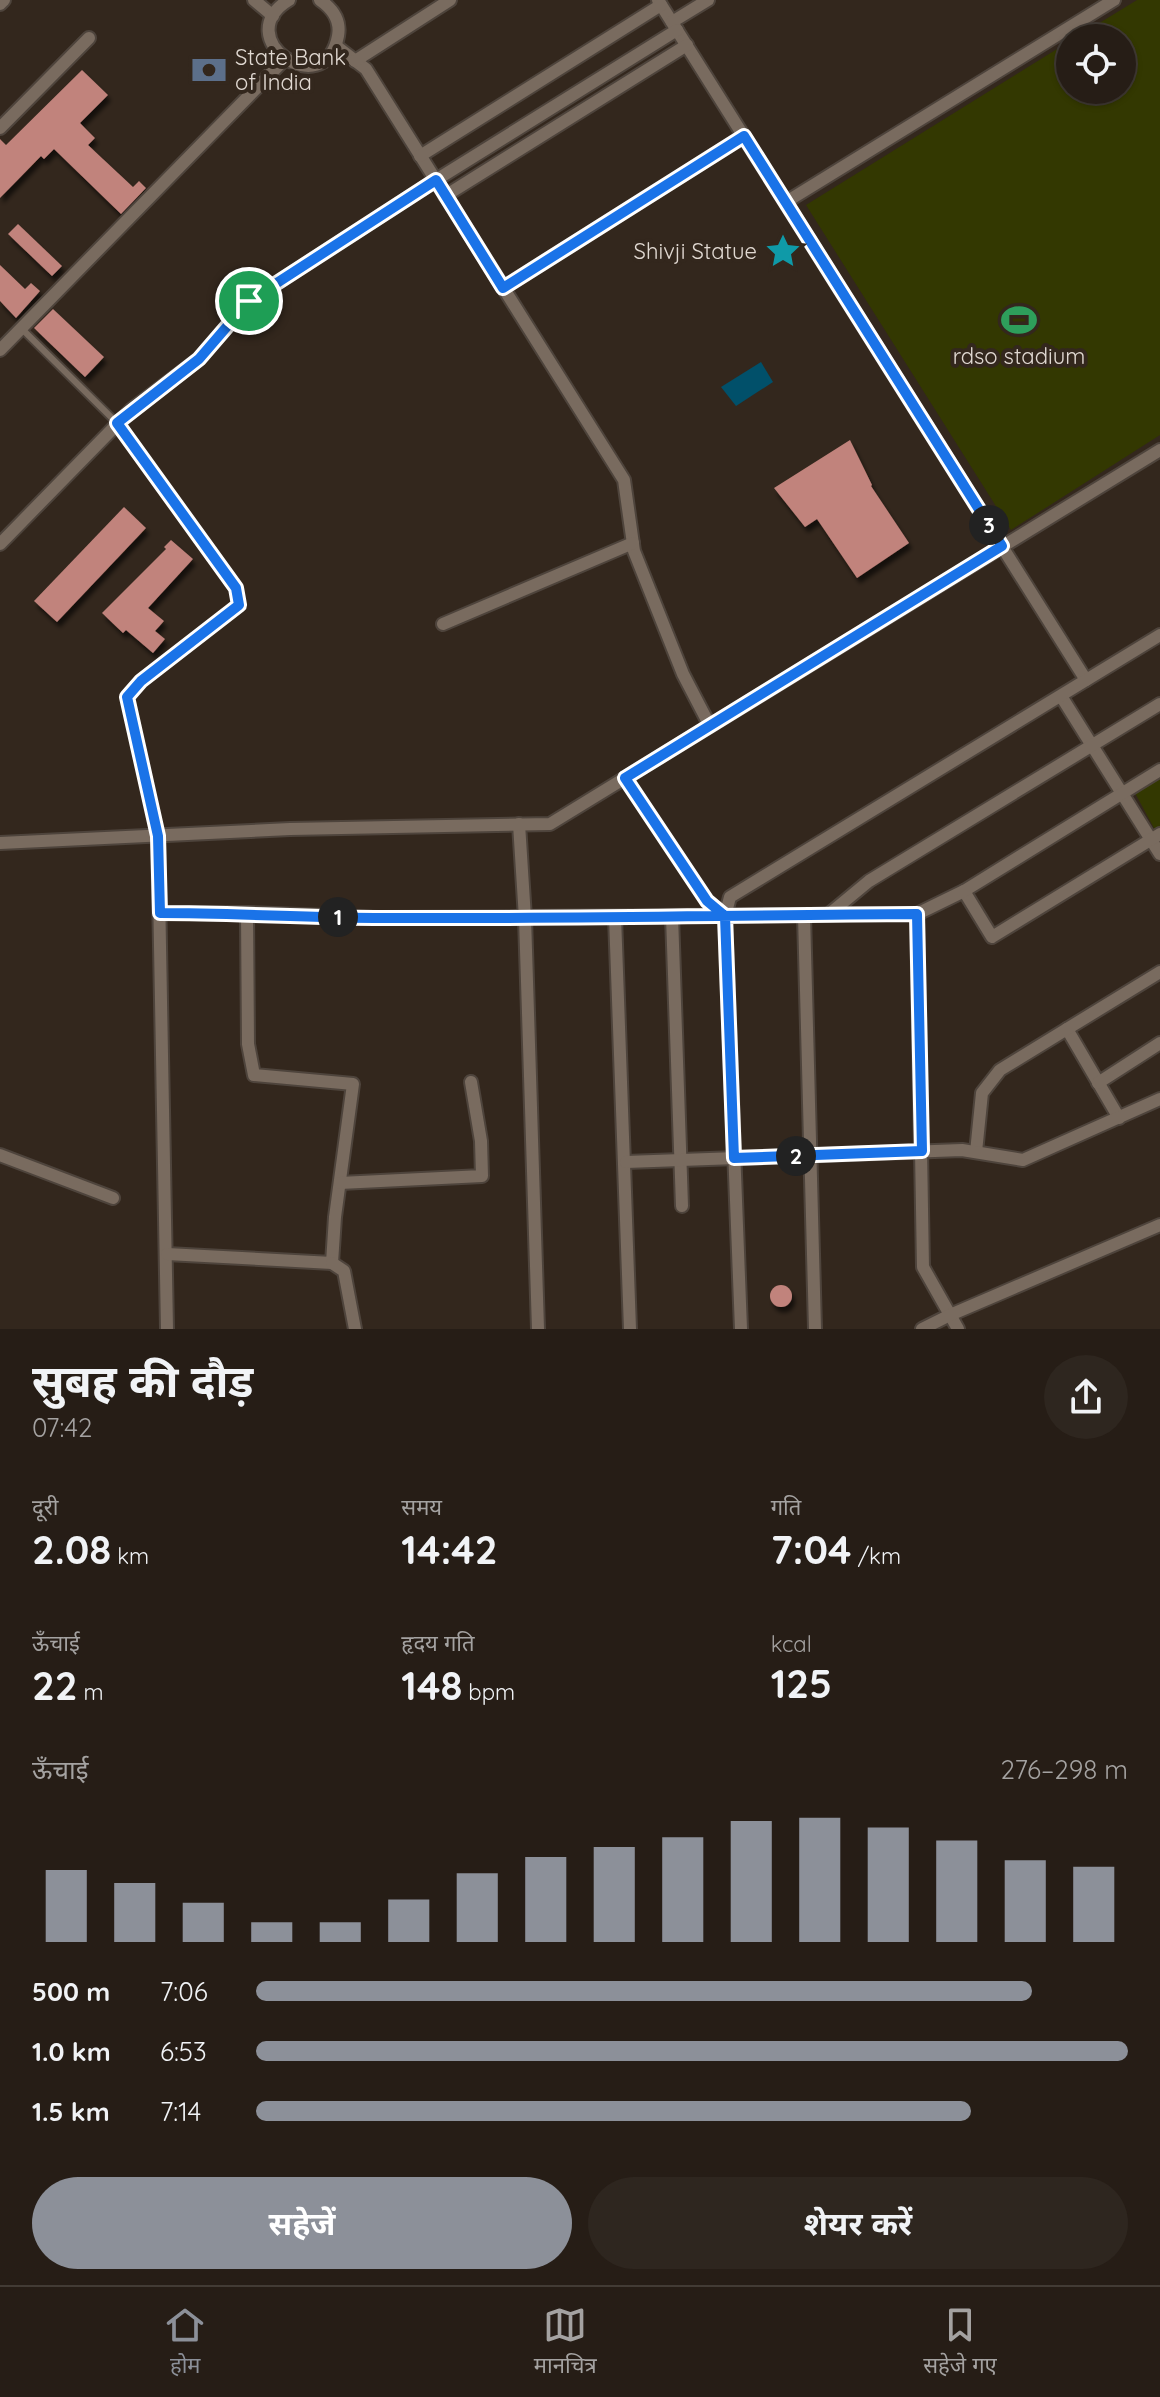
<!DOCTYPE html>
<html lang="hi">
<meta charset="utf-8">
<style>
body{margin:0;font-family:Quicksand,"Noto Sans Devanagari",sans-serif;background:#2e261f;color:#f1f3f6;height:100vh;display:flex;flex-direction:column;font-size:30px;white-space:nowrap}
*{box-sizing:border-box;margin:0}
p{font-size:26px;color:#a4a2a1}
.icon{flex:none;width:44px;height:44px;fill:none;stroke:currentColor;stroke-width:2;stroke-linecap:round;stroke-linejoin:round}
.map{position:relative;height:1329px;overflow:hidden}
.drawer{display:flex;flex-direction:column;background:#261d16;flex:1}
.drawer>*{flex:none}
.fabs{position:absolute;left:1056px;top:24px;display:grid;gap:16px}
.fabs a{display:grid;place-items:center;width:80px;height:80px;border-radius:50%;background:#261d16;box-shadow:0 2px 6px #0004,0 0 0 2px #423b35;font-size:40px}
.pin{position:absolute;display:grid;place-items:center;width:68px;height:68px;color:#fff;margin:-34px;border:4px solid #fff;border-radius:50%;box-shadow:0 2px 8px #0007}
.km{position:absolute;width:40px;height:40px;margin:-20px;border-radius:50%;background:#222;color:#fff;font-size:22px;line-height:40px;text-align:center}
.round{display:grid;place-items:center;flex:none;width:84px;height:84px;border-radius:42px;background:#2e261f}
.summary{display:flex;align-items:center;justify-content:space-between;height:136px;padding:0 32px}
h1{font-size:44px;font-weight:700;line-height:60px}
.stats{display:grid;grid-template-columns:repeat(3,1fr);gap:12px;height:136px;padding:8px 32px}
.stats div{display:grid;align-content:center}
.stats b{font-size:40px;font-weight:700}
.stats small{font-size:22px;font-weight:400}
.stats p{font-size:22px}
.chart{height:224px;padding:16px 32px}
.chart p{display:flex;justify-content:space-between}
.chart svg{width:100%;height:144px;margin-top:8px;stroke:#8c9099;stroke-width:6}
.button{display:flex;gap:16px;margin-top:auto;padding:16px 32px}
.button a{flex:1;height:92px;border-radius:48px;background:#8c9099;color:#fff;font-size:32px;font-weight:700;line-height:92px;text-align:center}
.button a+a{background:#2e261f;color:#f1f3f6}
ul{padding:0 32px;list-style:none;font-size:26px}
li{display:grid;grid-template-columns:128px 96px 1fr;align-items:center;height:60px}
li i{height:20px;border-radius:10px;background:#8c9099}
.menu{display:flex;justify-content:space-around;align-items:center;height:112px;border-top:2px solid #423b35;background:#261d16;font-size:22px;color:#a4a2a1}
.menu a{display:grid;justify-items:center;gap:4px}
.menu .active{color:#8c9099}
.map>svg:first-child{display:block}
.green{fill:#333801}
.water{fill:#01506a}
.building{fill:#c1837c;filter:url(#shadow)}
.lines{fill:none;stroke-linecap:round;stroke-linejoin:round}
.lane-casing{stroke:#4e443c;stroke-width:10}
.street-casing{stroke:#4e443c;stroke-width:16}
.lane{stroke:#796b5f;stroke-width:6}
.street{stroke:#796b5f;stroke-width:12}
.route-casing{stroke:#fff;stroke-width:16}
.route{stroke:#1a73e8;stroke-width:10}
.labels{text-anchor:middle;stroke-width:8;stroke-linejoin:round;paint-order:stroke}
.poi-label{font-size:22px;fill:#e1d9d2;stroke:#33271d;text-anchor:start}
</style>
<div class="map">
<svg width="1160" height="1329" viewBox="0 0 1160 1329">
<defs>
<filter id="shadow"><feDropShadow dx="3" dy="5.5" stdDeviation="2" flood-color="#0009"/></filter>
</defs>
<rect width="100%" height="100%" fill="#33271d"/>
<g class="green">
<path d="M 1137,0 L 1160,0 L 1160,435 L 1011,530 L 806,205 L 1070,41 L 1070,90 L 1122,90 L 1122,38 L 1075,38 Z"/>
<path d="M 1160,778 L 1160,827 L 1155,830 L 1135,793 Z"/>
</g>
<path class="water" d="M 761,362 L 773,382 L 736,406 L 721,387 Z"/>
<g class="building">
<path d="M 82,70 L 108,95 L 80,123 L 95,138 L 88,145 L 133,187 L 139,181 L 146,188 L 121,214 L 54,149 L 44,159 L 41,156 L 0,198 L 0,139 L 6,145 Z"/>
<path d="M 18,224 L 62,266 L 52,276 L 8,234 Z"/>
<path d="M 0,265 L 25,289 L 31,283 L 40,291 L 16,318 L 0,301 Z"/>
<path d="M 53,309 L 104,357 L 85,377 L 34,328 Z"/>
<path d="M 850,440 L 872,485 L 871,486 L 909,543 L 857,578 L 817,519 L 805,527 L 774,488 Z"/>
<path d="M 124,507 L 146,528 L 57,622 L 34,601 Z"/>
<path d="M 171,540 L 193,559 L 148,608 L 164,621 L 155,631 L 165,639 L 153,653 L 126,630 L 123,633 L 102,613 L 166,549 L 164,547 Z"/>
<circle cx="781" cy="1296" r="11"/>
</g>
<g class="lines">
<g class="lane-casing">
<path id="lane" d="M 21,328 L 117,423 L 236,588 L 239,605 L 141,681 L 127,697 L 158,834"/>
</g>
<g class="street-casing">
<g id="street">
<path d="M 254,0 L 273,16"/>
<path d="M 289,0 C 227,38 325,105 338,36 C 341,20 333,9 320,0"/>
<path d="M 658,0 L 1086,680"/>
<path d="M 0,4 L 4,0"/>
<path d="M 672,22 L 708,0"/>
<path d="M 336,46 L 366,69 L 624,480 L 634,551 L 683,674 L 710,726"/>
<path d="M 355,61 L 450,0"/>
<path d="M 0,128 L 89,38"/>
<path d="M 420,156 L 661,5"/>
<path d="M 445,196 L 687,45"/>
<path d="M 786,202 L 1114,0"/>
<path d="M 503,288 L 744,136"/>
<path d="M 0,350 L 285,59"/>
<path d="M 0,544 L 131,410 L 199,359 L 249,301 L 436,180 L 677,30"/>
<path d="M 443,624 L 633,543"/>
<path d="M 1061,696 L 1160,854"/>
<path d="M 625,778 L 707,901 L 725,916"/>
<path d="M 519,824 L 525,918 L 538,1329"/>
<path d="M 158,836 L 167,1329"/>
<path d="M 0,843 L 290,829 L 550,824 L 1160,450"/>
<path d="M 964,891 L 992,937 L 1160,834"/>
<path d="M 160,913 L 247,913 L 248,1044 L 254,1075 L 353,1084 L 335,1217 L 332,1263 L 167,1254"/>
<path d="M 247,913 L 379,918 L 917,914 L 964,891 L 1160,770"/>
<path d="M 917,914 L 923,1267 L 958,1329"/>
<path d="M 804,915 L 815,1329"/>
<path d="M 828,915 L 869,881 L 1160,704"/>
<path d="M 672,916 L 682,1206"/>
<path d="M 615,917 L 630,1329"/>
<path d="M 1067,1029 L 1119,1118"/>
<path d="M 1098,1083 L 1160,1043"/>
<path d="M 976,1152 L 982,1093 L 1000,1070 L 1160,972"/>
<path d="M 0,1155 L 113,1198"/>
<path d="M 626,1162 L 962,1150 L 1023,1160 L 1160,1099"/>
<path d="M 340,1183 L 482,1176 L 481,1141 L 471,1082"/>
<path d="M 332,1263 L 344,1271 L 355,1329"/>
<path d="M 741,1329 L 725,916 L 730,897 L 1160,635"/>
<path d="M 922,1329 L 950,1315 L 1160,1225"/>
</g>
</g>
<use href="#lane" class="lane"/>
<use href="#street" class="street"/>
</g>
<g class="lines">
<g class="route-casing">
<path id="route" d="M 249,301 L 199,359 L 117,423 L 236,588 L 239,605 L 141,681 L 127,697 L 158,836 L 160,913 C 235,913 309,918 384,918 C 562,919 739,915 917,914 L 922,1151 L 734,1158 L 725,916 L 707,901 L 625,778 L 1002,546 L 744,136 L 503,288 L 436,180 L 249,301"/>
</g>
<use href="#route" class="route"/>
</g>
<defs>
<g id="bank-bare" transform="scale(2.76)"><path d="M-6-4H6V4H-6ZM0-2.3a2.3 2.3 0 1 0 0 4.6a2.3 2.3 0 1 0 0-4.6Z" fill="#5c6f8a" stroke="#33271d" stroke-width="2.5" paint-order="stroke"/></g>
<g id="sight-bare" transform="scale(2.76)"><path d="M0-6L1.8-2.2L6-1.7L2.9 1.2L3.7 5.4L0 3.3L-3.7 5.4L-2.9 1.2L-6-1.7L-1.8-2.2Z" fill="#0f9aa8" stroke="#33271d" stroke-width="2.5" paint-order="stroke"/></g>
<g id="stadium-bare" transform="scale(2.76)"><path d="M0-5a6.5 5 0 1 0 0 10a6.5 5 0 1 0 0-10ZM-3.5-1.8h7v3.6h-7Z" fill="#2e9e5b" stroke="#33271d" stroke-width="2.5" paint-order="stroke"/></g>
</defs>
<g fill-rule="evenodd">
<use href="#bank-bare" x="209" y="70"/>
<use href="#sight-bare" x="783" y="251"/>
<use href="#stadium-bare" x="1019" y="320"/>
</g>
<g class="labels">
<g class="poi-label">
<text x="235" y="65">State Bank<tspan x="235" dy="25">of India</tspan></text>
<text x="757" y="259" text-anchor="end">Shivji Statue</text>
<text x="1019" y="364" text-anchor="middle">rdso stadium</text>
</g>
</g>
</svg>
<div class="fabs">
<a><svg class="icon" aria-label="locate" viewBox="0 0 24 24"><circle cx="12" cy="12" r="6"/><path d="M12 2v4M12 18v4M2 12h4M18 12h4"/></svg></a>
</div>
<div class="pin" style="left:249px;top:301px;background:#1e9e55"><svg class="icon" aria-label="arrive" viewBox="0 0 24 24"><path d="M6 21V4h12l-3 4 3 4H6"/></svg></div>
<b class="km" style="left:338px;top:917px">1</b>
<b class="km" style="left:796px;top:1156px">2</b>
<b class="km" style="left:989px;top:525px">3</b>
</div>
<section class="drawer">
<div class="summary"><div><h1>सुबह की दौड़</h1><p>07:42</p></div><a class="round"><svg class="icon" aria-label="share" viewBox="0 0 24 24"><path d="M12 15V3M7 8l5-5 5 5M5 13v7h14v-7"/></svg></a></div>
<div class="stats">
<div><p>दूरी</p><b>2.08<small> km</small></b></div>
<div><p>समय</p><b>14:42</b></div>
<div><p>गति</p><b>7:04<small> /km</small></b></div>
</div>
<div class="stats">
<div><p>ऊँचाई</p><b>22<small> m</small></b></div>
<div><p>हृदय गति</p><b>148<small> bpm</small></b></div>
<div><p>kcal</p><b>125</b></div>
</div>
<div class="chart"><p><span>ऊँचाई</span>276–298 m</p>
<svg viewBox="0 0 160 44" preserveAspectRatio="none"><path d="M5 44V22M15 44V26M25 44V32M35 44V38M45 44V38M55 44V31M65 44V23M75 44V18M85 44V15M95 44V12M105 44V7M115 44V6M125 44V9M135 44V13M145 44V19M155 44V21"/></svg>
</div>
<ul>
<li><b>500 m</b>7:06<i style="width:89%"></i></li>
<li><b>1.0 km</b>6:53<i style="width:100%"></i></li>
<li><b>1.5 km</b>7:14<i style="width:82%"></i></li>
</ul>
<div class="button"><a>सहेजें</a><a>शेयर करें</a></div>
</section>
<nav class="menu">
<a class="active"><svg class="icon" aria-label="home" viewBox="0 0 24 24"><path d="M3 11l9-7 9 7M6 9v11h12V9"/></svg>होम</a>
<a><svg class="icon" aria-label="map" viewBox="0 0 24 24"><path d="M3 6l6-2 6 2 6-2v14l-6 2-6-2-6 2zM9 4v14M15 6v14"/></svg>मानचित्र</a>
<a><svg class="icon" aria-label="saved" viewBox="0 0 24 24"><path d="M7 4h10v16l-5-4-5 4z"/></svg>सहेजे गए</a>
</nav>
